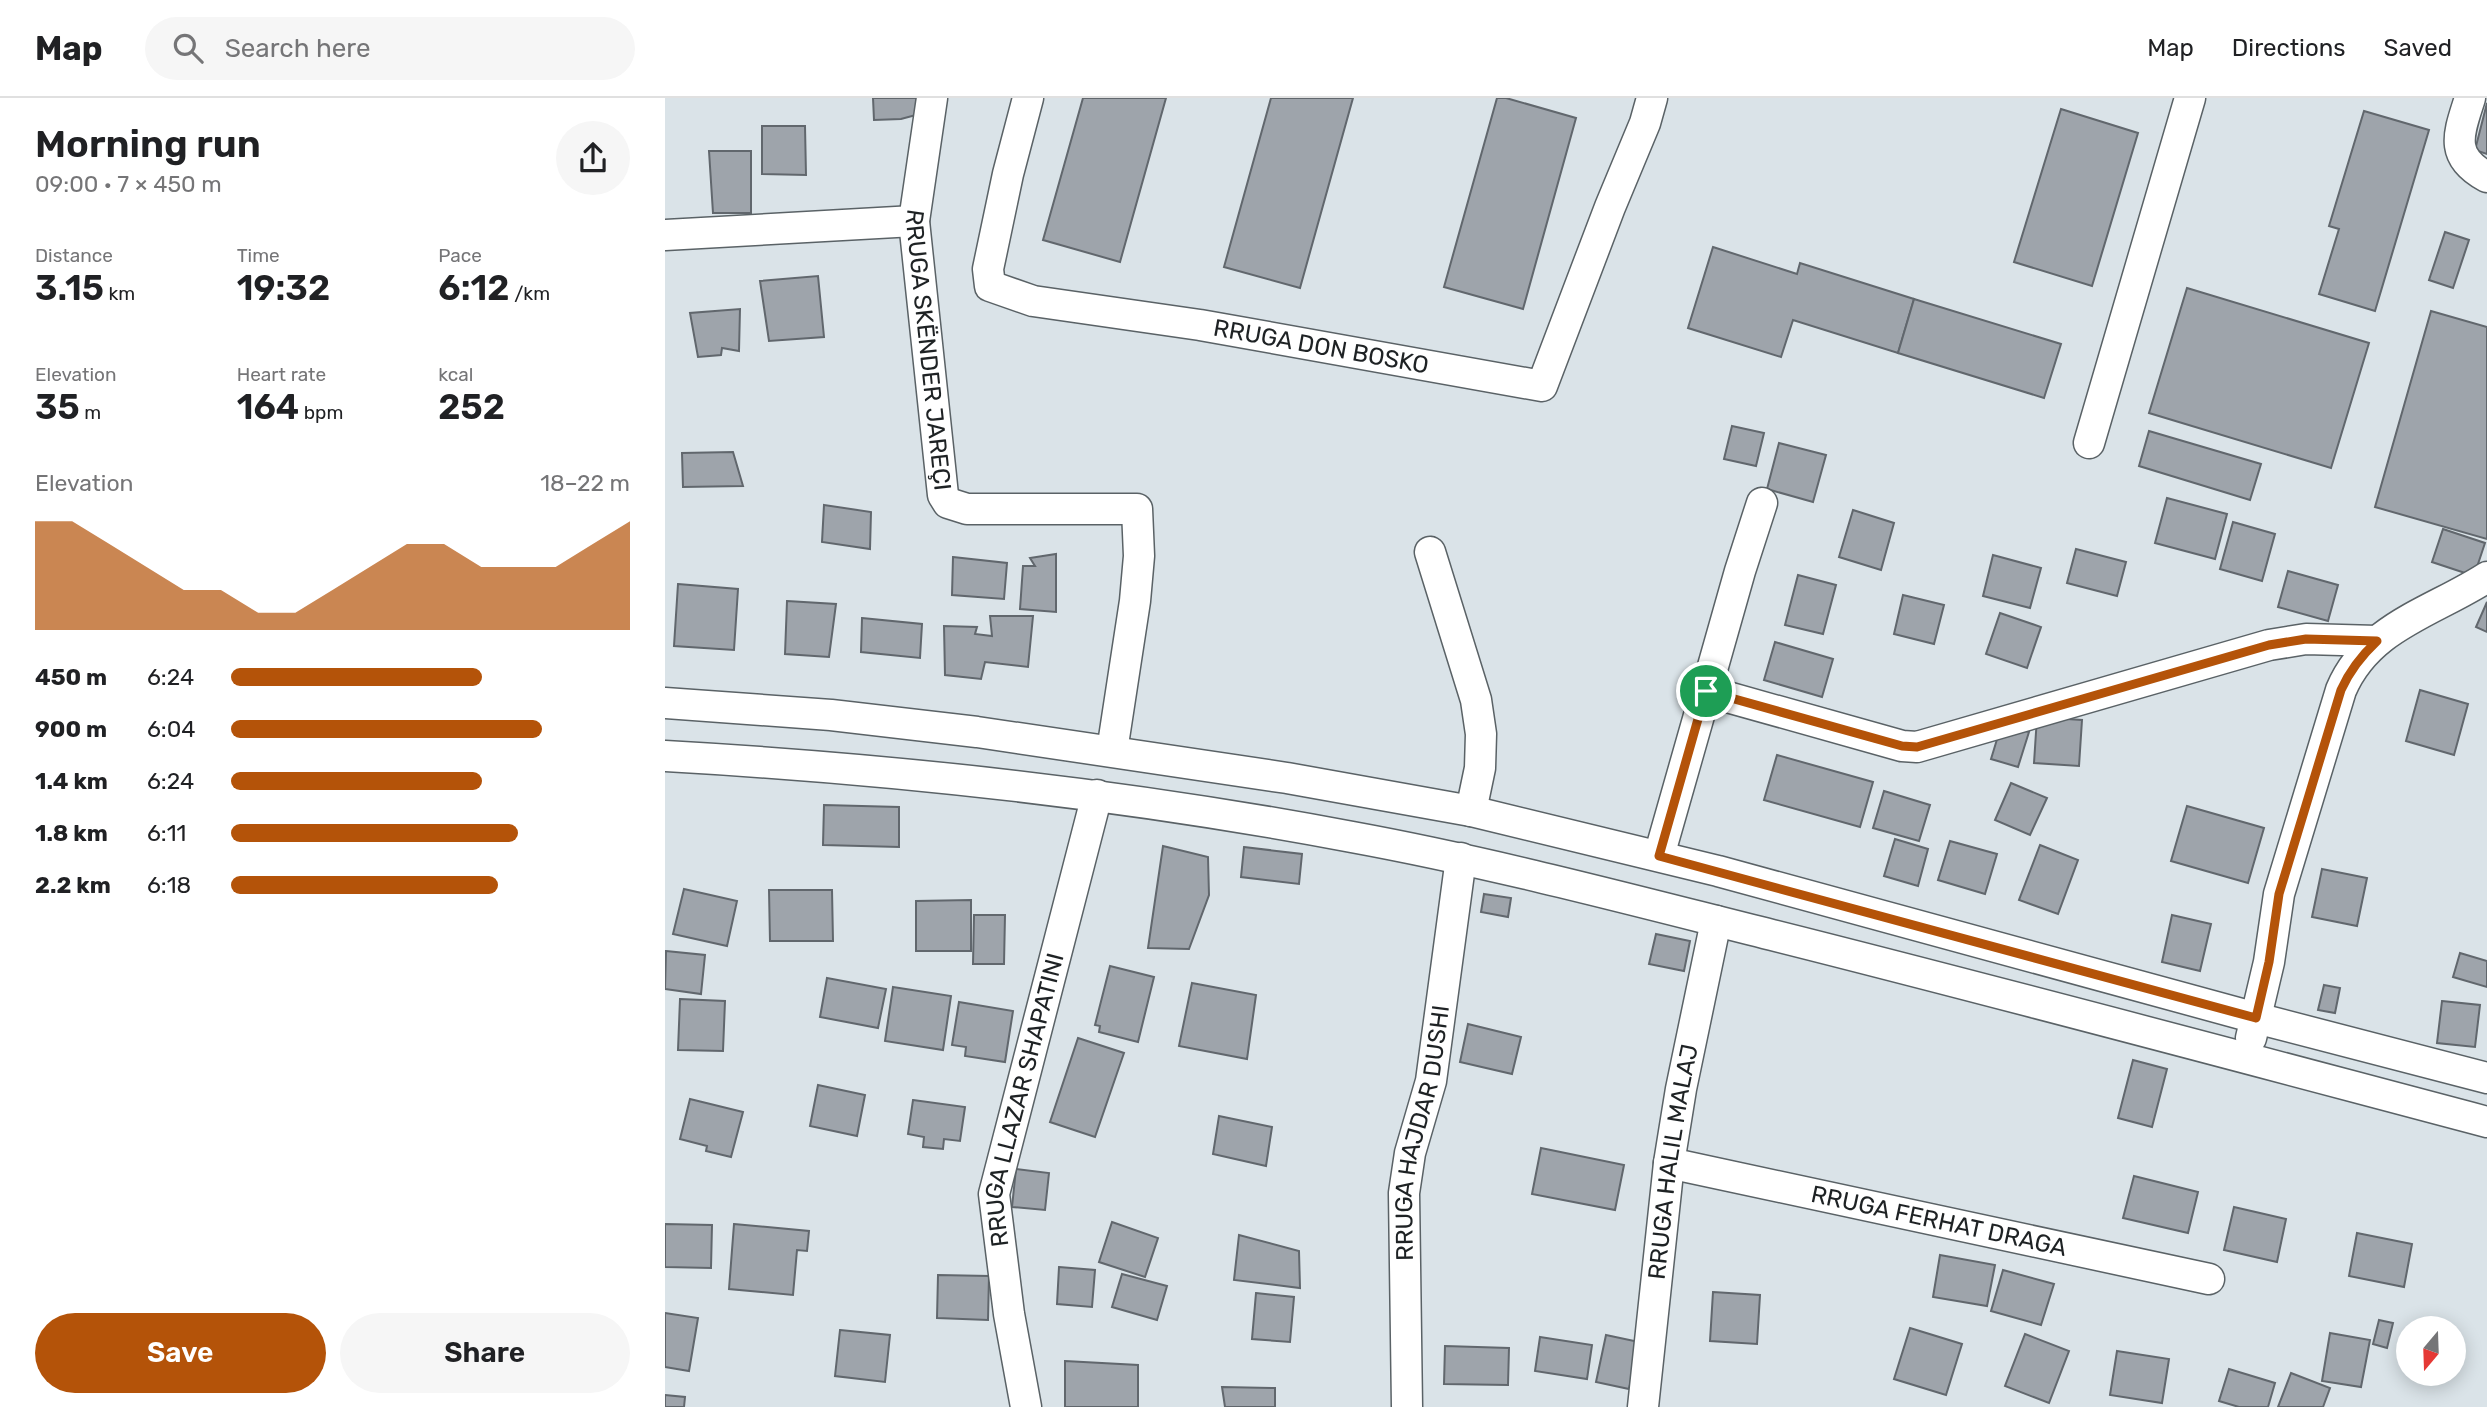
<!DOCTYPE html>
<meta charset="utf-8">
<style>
body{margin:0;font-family:Rubik,sans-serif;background:#f6f6f6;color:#202124;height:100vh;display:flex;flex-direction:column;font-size:26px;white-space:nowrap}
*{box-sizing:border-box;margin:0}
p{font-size:23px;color:#757577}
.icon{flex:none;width:38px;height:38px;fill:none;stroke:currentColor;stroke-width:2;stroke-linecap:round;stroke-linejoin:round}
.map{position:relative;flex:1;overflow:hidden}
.side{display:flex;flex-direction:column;background:#fff;width:665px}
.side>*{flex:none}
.needle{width:46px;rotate:199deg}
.controls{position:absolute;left:1731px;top:1218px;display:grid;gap:14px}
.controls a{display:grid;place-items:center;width:70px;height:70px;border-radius:50%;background:#fff;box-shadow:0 4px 18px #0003;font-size:35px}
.pin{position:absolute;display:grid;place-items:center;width:60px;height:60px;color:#fff;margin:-30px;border:4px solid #fff;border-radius:50%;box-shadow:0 2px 7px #0007}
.round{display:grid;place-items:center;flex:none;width:74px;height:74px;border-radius:37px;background:#f6f6f6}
.summary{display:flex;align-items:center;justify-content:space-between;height:119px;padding:0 35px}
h1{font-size:38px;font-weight:600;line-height:52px}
.stats{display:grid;grid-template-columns:repeat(3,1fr);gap:10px;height:119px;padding:7px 35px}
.stats div{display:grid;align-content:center}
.stats b{font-size:35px;font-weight:600}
.stats small{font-size:19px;font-weight:400}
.stats p{font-size:19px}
.chart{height:196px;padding:14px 35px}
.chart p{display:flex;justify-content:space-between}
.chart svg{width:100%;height:126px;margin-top:7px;fill:#b45309;opacity:.7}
.cta{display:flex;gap:14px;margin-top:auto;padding:14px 35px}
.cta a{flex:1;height:80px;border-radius:42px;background:#b45309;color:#fff;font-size:28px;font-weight:600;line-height:80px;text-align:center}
.cta a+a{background:#f6f6f6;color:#202124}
ul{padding:0 35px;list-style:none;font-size:23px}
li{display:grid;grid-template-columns:112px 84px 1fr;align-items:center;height:52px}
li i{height:18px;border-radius:9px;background:#b45309}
header{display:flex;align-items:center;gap:42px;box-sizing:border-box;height:98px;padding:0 35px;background:#fff;border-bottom:2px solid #e0e0e0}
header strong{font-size:33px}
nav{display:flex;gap:38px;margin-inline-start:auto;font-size:24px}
.search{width:490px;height:63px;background:#f6f6f6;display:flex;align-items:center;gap:18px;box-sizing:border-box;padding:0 24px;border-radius:38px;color:#757577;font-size:26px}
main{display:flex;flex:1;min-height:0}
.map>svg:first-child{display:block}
.building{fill:#9ea4ab;stroke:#61676d;stroke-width:2}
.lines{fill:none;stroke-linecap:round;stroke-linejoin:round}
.minor-casing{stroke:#5a6266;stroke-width:33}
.minor{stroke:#fff;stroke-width:30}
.route-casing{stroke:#fff;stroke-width:14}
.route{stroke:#b45309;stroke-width:9}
.labels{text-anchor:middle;stroke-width:6;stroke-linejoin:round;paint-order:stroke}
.street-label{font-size:24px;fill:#1e2224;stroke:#e7f0f5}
</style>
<header>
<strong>Map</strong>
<div class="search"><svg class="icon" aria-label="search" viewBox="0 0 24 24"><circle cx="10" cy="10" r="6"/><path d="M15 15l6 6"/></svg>Search here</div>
<nav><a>Map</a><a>Directions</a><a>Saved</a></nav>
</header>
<main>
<section class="side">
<div class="summary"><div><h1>Morning run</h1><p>09:00 · 7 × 450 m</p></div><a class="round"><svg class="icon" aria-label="share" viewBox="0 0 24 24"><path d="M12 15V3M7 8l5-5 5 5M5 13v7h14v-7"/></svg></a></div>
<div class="stats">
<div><p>Distance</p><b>3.15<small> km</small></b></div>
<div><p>Time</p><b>19:32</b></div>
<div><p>Pace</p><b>6:12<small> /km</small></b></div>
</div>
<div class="stats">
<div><p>Elevation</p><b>35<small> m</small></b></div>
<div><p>Heart rate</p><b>164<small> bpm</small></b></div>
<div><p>kcal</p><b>252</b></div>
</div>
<div class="chart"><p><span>Elevation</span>18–22 m</p>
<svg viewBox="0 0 160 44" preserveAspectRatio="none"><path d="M0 44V6L10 6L20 14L30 22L40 30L50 30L60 38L70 38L80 30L90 22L100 14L110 14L120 22L130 22L140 22L150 14L160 6V44z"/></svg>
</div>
<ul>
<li><b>450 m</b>6:24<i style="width:63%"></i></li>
<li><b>900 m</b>6:04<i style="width:78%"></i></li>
<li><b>1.4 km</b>6:24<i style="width:63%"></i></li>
<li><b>1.8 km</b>6:11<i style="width:72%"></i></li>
<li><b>2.2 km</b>6:18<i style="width:67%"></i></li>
</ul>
<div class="cta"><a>Save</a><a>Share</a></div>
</section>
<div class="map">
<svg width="1822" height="1309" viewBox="0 0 1822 1309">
<rect width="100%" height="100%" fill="#dae3e8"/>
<g class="building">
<path d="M 208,0 L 259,0 L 262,14 L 236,21 L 209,22 Z"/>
<path d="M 418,0 L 501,0 L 455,164 L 378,142 Z"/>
<path d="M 606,0 L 688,0 L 635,190 L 559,169 Z"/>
<path d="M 832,0 L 841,0 L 911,20 L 858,211 L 779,189 Z"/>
<path d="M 1822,5 L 1822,56 L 1810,52 Z"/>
<path d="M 1396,11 L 1473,35 L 1427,188 L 1349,164 Z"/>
<path d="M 1699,13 L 1764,32 L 1710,213 L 1654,196 L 1674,131 L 1664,128 Z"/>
<path d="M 97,28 L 140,28 L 141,77 L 97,76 Z"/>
<path d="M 44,53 L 86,53 L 86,115 L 48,115 Z"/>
<path d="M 1780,134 L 1804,142 L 1788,190 L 1764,182 Z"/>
<path d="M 1048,149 L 1132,176 L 1135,165 L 1249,201 L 1233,255 L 1128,222 L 1116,259 L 1023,230 Z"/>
<path d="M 153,178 L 159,239 L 104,243 L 95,183 Z"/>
<path d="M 1522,190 L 1704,245 L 1666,370 L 1484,315 Z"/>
<path d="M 1249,201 L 1396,246 L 1379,300 L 1233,255 Z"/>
<path d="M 75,211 L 74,253 L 57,250 L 56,257 L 33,259 L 25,215 Z"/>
<path d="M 1766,213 L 1822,229 L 1822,441 L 1710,409 Z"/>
<path d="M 1067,328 L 1099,335 L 1091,368 L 1059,361 Z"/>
<path d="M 1484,333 L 1596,366 L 1585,402 L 1474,368 Z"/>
<path d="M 1114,345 L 1161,357 L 1148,404 L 1102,391 Z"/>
<path d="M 68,354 L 78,388 L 18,389 L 17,355 Z"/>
<path d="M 1502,400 L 1562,416 L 1550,461 L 1490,445 Z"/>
<path d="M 159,407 L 206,414 L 205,451 L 157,444 Z"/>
<path d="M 1188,412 L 1229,425 L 1216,472 L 1174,459 Z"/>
<path d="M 1568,424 L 1610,436 L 1597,483 L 1555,471 Z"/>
<path d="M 1778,431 L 1820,445 L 1809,478 L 1767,464 Z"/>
<path d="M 1411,451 L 1461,464 L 1452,498 L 1402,485 Z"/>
<path d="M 391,456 L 391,514 L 355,511 L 358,468 L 370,468 L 365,460 Z"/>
<path d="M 1328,457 L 1376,470 L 1365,510 L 1318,498 Z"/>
<path d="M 288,459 L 342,465 L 339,501 L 287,497 Z"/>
<path d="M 1623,473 L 1673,487 L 1663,523 L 1613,509 Z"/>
<path d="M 1133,477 L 1171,487 L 1158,536 L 1120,527 Z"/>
<path d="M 13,486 L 73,491 L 69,552 L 9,548 Z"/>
<path d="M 1238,497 L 1279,507 L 1269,546 L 1229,536 Z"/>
<path d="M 122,503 L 171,506 L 164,559 L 120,556 Z"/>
<path d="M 1822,504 L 1822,534 L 1811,529 Z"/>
<path d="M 1335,515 L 1376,529 L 1362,570 L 1321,556 Z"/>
<path d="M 325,518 L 368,518 L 363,569 L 320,564 L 316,581 L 280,577 L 279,528 L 312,529 L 310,536 L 327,538 Z"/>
<path d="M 197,520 L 257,526 L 255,560 L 196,554 Z"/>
<path d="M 1110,544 L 1168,561 L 1157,599 L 1099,582 Z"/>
<path d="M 1755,592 L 1803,606 L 1789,657 L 1741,643 Z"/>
<path d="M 1372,619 L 1417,622 L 1414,668 L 1369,665 Z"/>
<path d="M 1337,625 L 1364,634 L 1353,669 L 1326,661 Z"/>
<path d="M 1112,657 L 1208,684 L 1195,729 L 1099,702 Z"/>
<path d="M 1346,685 L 1382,700 L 1365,737 L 1330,722 Z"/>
<path d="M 1219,693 L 1265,707 L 1254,743 L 1208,730 Z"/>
<path d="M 159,707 L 234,709 L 234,749 L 158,747 Z"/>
<path d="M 1522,708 L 1599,730 L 1583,785 L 1506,763 Z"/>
<path d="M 1230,741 L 1263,751 L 1253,788 L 1219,778 Z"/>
<path d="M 1285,743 L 1332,756 L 1320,796 L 1273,782 Z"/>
<path d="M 1375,747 L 1413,762 L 1393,816 L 1354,802 Z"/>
<path d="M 498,748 L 543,759 L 544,797 L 524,851 L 483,850 Z"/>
<path d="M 579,749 L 637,756 L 634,786 L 576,779 Z"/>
<path d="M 1657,771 L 1702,780 L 1692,828 L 1647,819 Z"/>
<path d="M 19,791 L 72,803 L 62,848 L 8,836 Z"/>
<path d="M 104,792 L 167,792 L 168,843 L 105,843 Z"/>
<path d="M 819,796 L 846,800 L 843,819 L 816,814 Z"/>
<path d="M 306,802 L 306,853 L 251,853 L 251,803 Z"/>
<path d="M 309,817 L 340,817 L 339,866 L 308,866 Z"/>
<path d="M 1507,817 L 1546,826 L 1535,873 L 1497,864 Z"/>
<path d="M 991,836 L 1025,843 L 1019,873 L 984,866 Z"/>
<path d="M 1,853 L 40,857 L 36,896 L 0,891 Z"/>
<path d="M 1795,855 L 1822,863 L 1822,889 L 1788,879 Z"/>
<path d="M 445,868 L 489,879 L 473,944 L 434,934 L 435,928 L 430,927 Z"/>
<path d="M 162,880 L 221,891 L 213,930 L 155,919 Z"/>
<path d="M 527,885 L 591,897 L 582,961 L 514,948 Z"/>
<path d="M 1659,887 L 1675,890 L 1670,915 L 1653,912 Z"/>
<path d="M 228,889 L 286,898 L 278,952 L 220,943 Z"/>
<path d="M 15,901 L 60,903 L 58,953 L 13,952 Z"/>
<path d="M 1777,903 L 1815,907 L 1810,949 L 1772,945 Z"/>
<path d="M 294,904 L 348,913 L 340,964 L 300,958 L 301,949 L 287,947 Z"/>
<path d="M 803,926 L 856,939 L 847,976 L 795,964 Z"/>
<path d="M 413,940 L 459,955 L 430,1039 L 385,1024 Z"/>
<path d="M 1468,962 L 1502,971 L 1487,1029 L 1453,1020 Z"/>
<path d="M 153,987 L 200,997 L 192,1038 L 145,1028 Z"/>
<path d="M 25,1001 L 78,1014 L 66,1059 L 41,1053 L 42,1048 L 15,1041 Z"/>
<path d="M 248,1002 L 300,1009 L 295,1043 L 279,1041 L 278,1051 L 258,1049 L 259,1039 L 243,1036 Z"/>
<path d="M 554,1018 L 607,1029 L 601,1068 L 548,1056 Z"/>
<path d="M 876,1050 L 959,1067 L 950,1112 L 867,1096 Z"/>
<path d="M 351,1071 L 384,1075 L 380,1112 L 347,1109 Z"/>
<path d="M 1469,1078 L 1533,1094 L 1523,1135 L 1458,1120 Z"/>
<path d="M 1569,1109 L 1621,1121 L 1612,1164 L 1559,1152 Z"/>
<path d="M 447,1124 L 493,1140 L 480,1179 L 434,1164 Z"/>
<path d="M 0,1126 L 47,1127 L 46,1170 L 0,1169 Z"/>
<path d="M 69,1126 L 144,1133 L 142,1153 L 132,1152 L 128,1197 L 64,1191 Z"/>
<path d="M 1692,1135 L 1747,1146 L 1739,1189 L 1684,1178 Z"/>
<path d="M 574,1137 L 634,1153 L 635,1190 L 569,1182 Z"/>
<path d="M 1275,1157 L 1330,1167 L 1322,1208 L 1268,1199 Z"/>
<path d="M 394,1169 L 430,1172 L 427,1209 L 392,1206 Z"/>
<path d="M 1338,1172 L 1389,1186 L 1376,1227 L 1326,1213 Z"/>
<path d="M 457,1176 L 502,1188 L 492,1222 L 447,1209 Z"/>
<path d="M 273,1177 L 324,1178 L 323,1222 L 272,1220 Z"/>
<path d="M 1048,1194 L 1095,1197 L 1092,1246 L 1045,1243 Z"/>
<path d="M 591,1195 L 629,1199 L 625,1244 L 587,1241 Z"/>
<path d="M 0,1215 L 33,1220 L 24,1273 L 0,1269 Z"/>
<path d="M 1714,1222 L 1728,1225 L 1722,1250 L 1708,1246 Z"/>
<path d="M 1245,1230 L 1297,1246 L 1281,1297 L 1229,1281 Z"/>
<path d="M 175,1232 L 225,1237 L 220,1284 L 170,1278 Z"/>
<path d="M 1665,1235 L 1705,1242 L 1696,1289 L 1657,1283 Z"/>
<path d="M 1360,1236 L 1404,1253 L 1384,1305 L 1340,1288 Z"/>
<path d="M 941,1237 L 974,1244 L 964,1291 L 931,1284 Z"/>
<path d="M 875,1239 L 927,1247 L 922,1281 L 870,1273 Z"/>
<path d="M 780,1248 L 844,1250 L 843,1287 L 779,1286 Z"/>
<path d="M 1452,1253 L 1504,1261 L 1497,1305 L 1445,1297 Z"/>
<path d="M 400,1263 L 473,1267 L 473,1309 L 400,1309 Z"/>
<path d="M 1564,1271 L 1610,1285 L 1603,1309 L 1574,1309 L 1554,1303 Z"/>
<path d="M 1626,1275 L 1665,1290 L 1658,1309 L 1613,1309 Z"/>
<path d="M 557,1289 L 610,1290 L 610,1309 L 560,1309 Z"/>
<path d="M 0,1297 L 20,1299 L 19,1309 L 0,1309 Z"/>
</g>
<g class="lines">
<g class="minor-casing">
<g id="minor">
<path id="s1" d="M 267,0 L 249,123 L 278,397 L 283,405 L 302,411 L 472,411 L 474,458 L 470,503 L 447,653"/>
<path id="s2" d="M 363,0 L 343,76 L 323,171 L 325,188 L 368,203 L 535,227 L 877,288 L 945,109 L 980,25 L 987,0"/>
<path d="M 1805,0 C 1794,35 1783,58 1822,79"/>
<path d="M 0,137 L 249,123"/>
<path d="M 1424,345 L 1525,0"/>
<path d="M 765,454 L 811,602 L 816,636 L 815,670 L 806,713"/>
<path d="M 1041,593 L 1075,473 L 1097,405"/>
<path d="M 0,605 L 166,617 L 312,634 L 622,680 L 806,713 L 1053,773 L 1591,920 L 1822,980"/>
<path d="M 0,658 C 231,671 460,696 687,739 C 829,765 967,802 1107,837 C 1346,897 1584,961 1822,1024"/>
<path d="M 994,758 L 1041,593 L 1237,648 L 1252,649 L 1604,547 L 1641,541 L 1712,543"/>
<path d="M 1586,940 L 1604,864 L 1614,796 L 1676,592 C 1703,528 1768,514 1822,479"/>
<path id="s3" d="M 1004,1065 L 1544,1181"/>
<path id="s4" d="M 361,1309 L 344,1216 L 329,1096 L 432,697"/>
<path id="s5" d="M 742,1309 L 739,1095 L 745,1055 L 766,983 L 796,760"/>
<path id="s6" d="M 978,1309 L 1004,1065 L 1016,991 L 1051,823"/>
</g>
</g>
<use href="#minor" class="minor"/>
</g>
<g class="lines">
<g class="route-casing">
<path id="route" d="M 1641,541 L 1712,543 C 1696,558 1685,572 1676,592 L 1614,796 L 1604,864 L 1591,920 L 994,758 L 1041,593 L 1237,648 L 1252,649 L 1604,547 Z"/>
</g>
<use href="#route" class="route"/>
</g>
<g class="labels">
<g class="street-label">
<text dy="8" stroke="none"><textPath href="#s2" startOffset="530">RRUGA DON BOSKO</textPath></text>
<text dy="8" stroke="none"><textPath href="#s1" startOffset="254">RRUGA SKËNDER JAREÇI</textPath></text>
<text dy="8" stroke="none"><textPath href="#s4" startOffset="313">RRUGA LLAZAR SHAPATINI</textPath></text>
<text dy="8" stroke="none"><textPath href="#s5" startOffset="276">RRUGA HAJDAR DUSHI</textPath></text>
<text dy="8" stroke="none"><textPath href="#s6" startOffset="247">RRUGA HALIL MALAJ</textPath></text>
<text dy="8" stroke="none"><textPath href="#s3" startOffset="276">RRUGA FERHAT DRAGA</textPath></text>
</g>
</g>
</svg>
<div class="controls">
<a><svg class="needle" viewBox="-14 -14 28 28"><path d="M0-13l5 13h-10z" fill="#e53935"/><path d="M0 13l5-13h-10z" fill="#757577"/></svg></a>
</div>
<div class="pin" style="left:1041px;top:593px;background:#1e9e55"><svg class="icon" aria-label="arrive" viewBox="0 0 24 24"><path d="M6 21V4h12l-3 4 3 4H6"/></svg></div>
</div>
</main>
